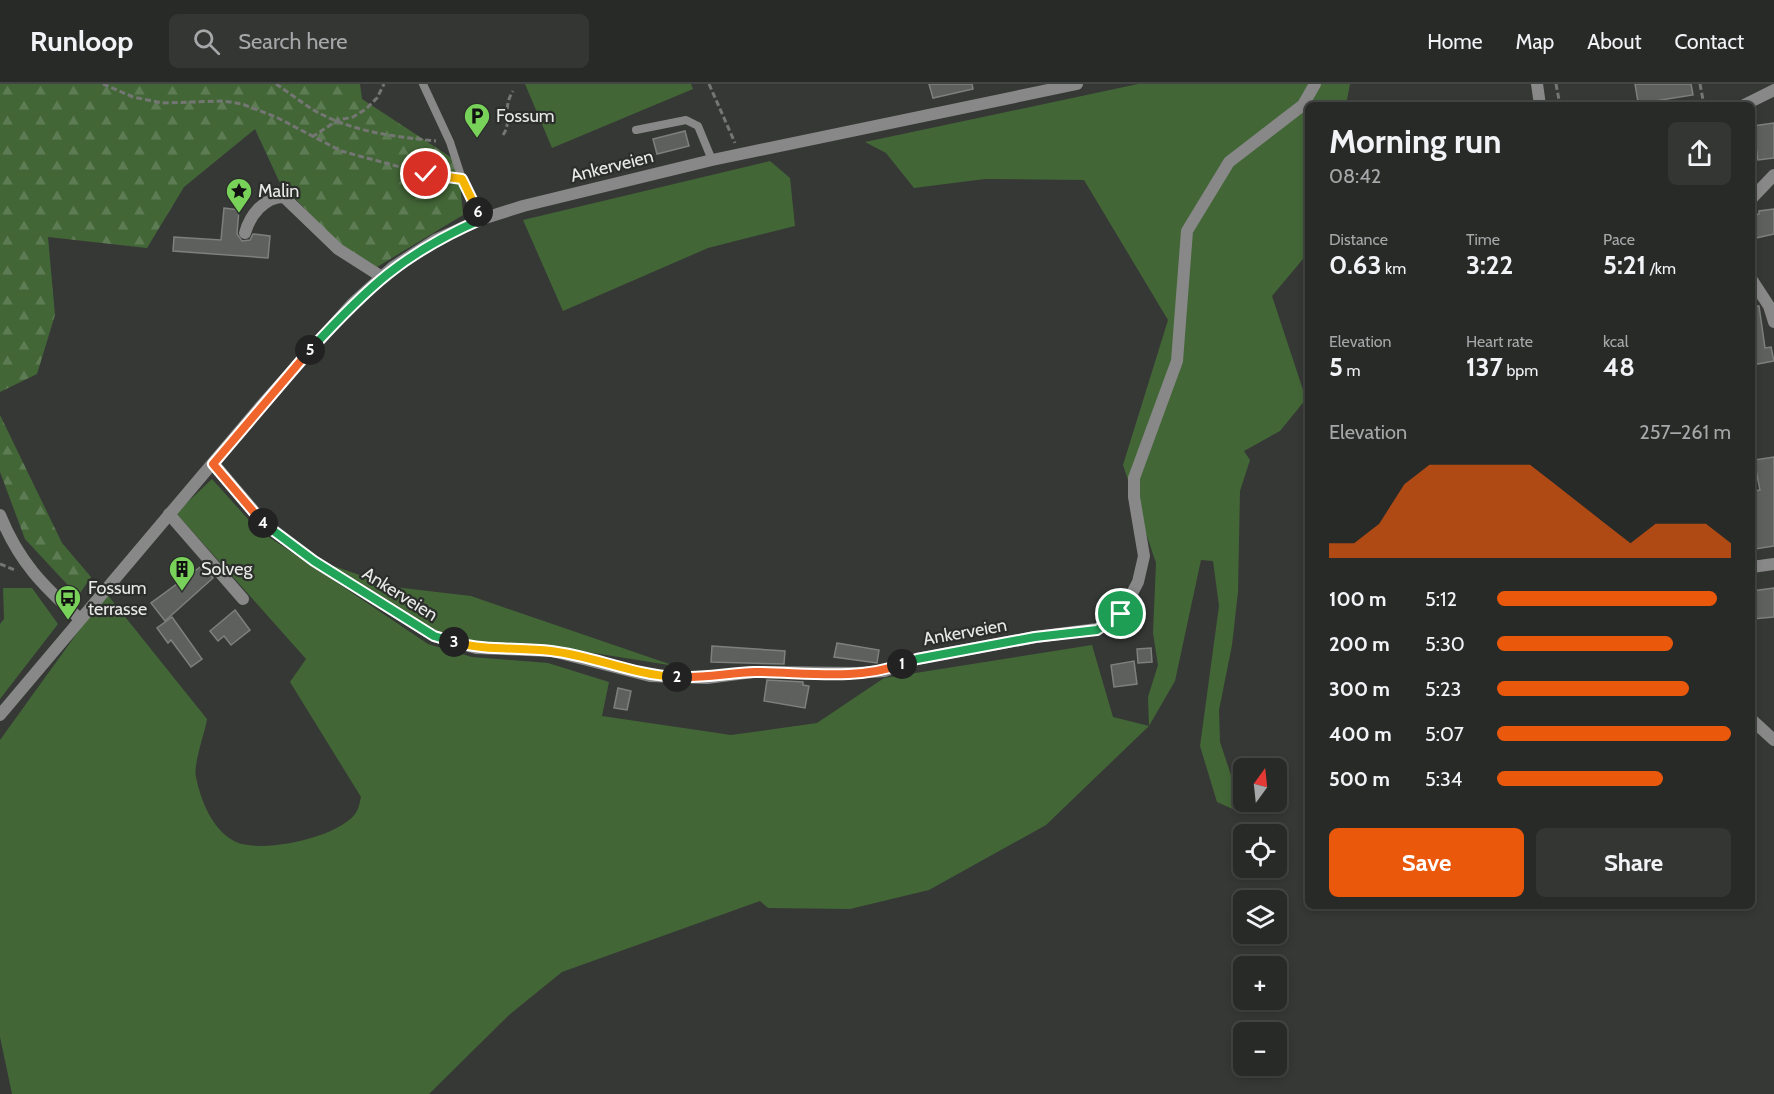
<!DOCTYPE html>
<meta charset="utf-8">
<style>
body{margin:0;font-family:Cabin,sans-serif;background:#343634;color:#f1f3f6;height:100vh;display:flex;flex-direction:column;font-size:22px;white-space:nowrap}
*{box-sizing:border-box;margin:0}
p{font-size:20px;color:#a5a7a8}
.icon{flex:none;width:33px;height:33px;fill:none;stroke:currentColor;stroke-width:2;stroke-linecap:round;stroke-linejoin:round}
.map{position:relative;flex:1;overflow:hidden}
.side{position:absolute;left:1305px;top:18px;width:450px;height:807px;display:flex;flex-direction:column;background:#282a28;border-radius:9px;box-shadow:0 3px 9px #0003,0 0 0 2px #444645}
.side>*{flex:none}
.needle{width:39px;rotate:15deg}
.tools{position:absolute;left:1233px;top:674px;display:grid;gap:12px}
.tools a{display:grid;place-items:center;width:54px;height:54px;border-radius:9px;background:#282a28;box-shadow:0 3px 9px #0003,0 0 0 2px #444645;font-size:30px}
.pin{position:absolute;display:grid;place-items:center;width:51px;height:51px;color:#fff;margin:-26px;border:3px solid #fff;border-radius:50%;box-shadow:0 2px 6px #0007}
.km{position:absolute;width:30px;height:30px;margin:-15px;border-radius:50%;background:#222;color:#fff;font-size:16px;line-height:30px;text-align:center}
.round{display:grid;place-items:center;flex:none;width:63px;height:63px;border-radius:9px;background:#343634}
.summary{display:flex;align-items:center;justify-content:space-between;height:102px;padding:0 24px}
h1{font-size:33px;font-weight:700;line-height:45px}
.stats{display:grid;grid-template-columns:repeat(3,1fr);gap:9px;height:102px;padding:6px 24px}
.stats div{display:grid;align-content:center}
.stats b{font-size:26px;font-weight:700}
.stats small{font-size:16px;font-weight:400}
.stats p{font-size:16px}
.chart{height:168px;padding:12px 24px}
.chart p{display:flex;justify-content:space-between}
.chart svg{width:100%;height:108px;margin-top:6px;fill:#ea580c;opacity:.7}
.primary-button{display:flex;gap:12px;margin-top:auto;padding:12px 24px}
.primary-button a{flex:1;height:69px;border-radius:9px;background:#ea580c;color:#fff;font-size:24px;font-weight:700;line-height:69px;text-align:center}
.primary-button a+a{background:#343634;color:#f1f3f6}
ul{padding:0 24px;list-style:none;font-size:20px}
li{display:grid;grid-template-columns:96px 72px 1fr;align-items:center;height:45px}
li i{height:15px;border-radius:8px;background:#ea580c}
header{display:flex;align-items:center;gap:36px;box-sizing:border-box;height:84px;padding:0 30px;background:#282a28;border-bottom:2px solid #444645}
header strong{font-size:28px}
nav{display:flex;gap:33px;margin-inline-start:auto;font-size:21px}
.search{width:420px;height:54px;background:#343634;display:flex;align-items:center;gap:15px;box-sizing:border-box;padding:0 21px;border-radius:9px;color:#a5a7a8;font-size:22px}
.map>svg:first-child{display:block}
.grass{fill:#436637}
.forest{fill:url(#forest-firs)}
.building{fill:#5d605d;stroke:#7d807d;stroke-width:1.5}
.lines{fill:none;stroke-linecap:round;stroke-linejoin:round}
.path{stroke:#747673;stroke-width:3;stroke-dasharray:6 3;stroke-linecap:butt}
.service{stroke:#878887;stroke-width:8}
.minor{stroke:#878887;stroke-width:12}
.tertiary{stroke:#878887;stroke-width:12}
.split-1-casing{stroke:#fff;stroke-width:12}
.split-2-casing{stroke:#fff;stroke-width:12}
.split-3-casing{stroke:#fff;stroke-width:12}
.split-4-casing{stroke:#fff;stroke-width:12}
.split-5-casing{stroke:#fff;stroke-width:12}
.split-6-casing{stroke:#fff;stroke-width:12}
.split-7-casing{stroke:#fff;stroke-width:12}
.split-1{stroke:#22a559;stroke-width:8}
.split-2{stroke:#f0652b;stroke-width:8}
.split-3{stroke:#f5b400;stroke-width:8}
.split-4{stroke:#22a559;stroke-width:8}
.split-5{stroke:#f0652b;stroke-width:8}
.split-6{stroke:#22a559;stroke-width:8}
.split-7{stroke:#f5b400;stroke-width:8}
.labels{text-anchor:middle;stroke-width:4.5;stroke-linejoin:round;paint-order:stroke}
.poi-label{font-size:18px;fill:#e8eae8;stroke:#2b2e2b;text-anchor:start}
.street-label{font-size:18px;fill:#e8eae8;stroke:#2b2e2b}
</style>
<header>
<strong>Runloop</strong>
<div class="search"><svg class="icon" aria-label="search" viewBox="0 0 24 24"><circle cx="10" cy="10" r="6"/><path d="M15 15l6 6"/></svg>Search here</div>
<nav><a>Home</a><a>Map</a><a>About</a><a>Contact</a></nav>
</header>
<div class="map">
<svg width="1774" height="1010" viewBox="0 0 1774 1010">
<defs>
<pattern id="forest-firs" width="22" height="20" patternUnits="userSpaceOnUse" patternTransform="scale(1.5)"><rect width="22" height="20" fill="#436637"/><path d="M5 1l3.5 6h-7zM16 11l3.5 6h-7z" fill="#5e7c54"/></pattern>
</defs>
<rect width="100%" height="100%" fill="#363835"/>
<g class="grass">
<path d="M 525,0 L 691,0 L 693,5 L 552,64 Z"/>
<path d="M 1138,0 L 1350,0 L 1346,21 L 1308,21 L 1308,169 L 1272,212 L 1306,315 L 1280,347 L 1244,367 L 1250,376 L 1240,407 L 1238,508 L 1232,561 L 1219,626 L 1220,658 L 1244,730 L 1217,718 L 1200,662 L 1219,522 L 1213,477 L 1201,476 L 1175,597 L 1149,642 L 1046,741 L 929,806 L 850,825 L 768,824 L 760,817 L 562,888 L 509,931 L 429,1010 L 12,1010 L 0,953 L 0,656 L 106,509 L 207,635 C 205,649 193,680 196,693 C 201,717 212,745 234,757 C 260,771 343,753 357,727 C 359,723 360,717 361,713 L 290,598 L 306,575 L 176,429 L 212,395 L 257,445 L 428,560 L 472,573 L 548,579 L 609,598 L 602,632 L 731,651 L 817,639 L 884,594 L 1092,561 L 1113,633 L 1149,642 L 1148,613 L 1158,581 L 1153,549 L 1156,479 L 1123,381 L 1168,236 L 1084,96 L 985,95 L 914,104 L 886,69 L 865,58 Z"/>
<path d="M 770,77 L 790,94 L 795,142 L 708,164 L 563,227 L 523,136 Z"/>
<path d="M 328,480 L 394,503 L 471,512 L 675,582 L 550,562 L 474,558 L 434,546 Z"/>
<path d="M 3,504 L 32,504 L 58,540 L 0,615 L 0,540 L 4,535 Z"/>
</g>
<g class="forest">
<path d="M 0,0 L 360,0 L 362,15 L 458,78 L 463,131 L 377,183 L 336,158 L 279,97 L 255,45 L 184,103 L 147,164 L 48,153 L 55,231 L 37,290 L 0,308 Z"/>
<path d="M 0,331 L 62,459 L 91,493 L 78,512 L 25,455 L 0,388 Z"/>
</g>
<g class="building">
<path d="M 929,0 L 972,0 L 973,5 L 933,14 Z"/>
<path d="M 1635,0 L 1691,0 L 1693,11 L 1642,19 L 1638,18 Z"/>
<path d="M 1774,39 L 1774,74 L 1758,76 L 1753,42 Z"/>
<path d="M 685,47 L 689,62 L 657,70 L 653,55 Z"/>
<path d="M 224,124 L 239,126 L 237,150 L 242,157 L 250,156 L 253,150 L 270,152 L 268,174 L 173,167 L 174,153 L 221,156 Z"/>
<path d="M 1774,125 L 1774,150 L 1756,154 L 1752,132 L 1759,130 L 1759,127 Z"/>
<path d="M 1752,222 L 1759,222 L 1765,264 L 1771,263 L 1774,277 L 1752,281 Z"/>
<path d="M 1774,373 L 1774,462 L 1755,465 L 1752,462 L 1752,407 L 1760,406 L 1754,376 Z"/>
<path d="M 203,481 L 213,494 L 165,537 L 151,519 Z"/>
<path d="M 1774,504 L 1774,533 L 1752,535 L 1752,507 Z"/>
<path d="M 235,526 L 250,546 L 231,561 L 224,552 L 218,557 L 210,547 Z"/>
<path d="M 172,533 L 202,575 L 191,583 L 171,556 L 168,559 L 157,544 Z"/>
<path d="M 837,559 L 879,566 L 877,579 L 834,573 Z"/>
<path d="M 712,562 L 785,567 L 784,580 L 711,578 Z"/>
<path d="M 1151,564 L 1152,578 L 1138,579 L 1137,565 Z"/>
<path d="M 1134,577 L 1137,600 L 1114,603 L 1111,581 Z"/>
<path d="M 767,596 L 803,598 L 803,601 L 809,602 L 805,624 L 764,617 Z"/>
<path d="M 618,604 L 631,607 L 627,626 L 614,624 Z"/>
</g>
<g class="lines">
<g class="path">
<path d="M 103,0 L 133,13 L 162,19 L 223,17 L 242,20 L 276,33 L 341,67 L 426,90 L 451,93"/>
<path d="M 276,0 C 290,9 304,21 319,29 C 355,48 396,53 436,57"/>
<path d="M 709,0 L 735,59"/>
<path d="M 1556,0 L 1560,21"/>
<path d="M 1700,0 L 1704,21"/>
<path d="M 503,51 C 513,37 501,26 513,7"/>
<path d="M 312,53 L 338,36 L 353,33 L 366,25 L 377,14 L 384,0"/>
<path d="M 0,480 L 15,486"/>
</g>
<g class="service">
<path d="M 423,0 L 450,58 L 465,104 L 482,135"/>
<path d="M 636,46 L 686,36 L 698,42 L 712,76"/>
</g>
<g class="minor">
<path d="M 1744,21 L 1774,6"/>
<path d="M 1752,114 L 1774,91"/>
<path d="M 245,149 C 250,131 264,113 284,113 L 338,165 L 382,193"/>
<path d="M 1752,196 L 1769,222 L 1774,238"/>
<path d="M 213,379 L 265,440 L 314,477 L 434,552 L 476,564 L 552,567 L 650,592 L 707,594 L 753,588 L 857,589 L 885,587 L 917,575 L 1035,553 L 1097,545 L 1121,530 L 1138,498 L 1144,472 L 1134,413 L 1134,394 L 1177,277 L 1187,147 L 1229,78 L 1303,21 L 1315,0"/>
<path d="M 169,430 L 243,515"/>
<path d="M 0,431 C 19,478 43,502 80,535"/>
<path d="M 1752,483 L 1774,480"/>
<path d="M 0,631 L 260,323 L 352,220 L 393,183 L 435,156 L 482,135 L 523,122 L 712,76 L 1077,0"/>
</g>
<g class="tertiary">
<path d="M 1537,0 L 1540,21"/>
<path d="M 1752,636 L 1774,656"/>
</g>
</g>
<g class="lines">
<g class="split-1-casing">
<path id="split-1" d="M 902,580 L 917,575 L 1035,553 L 1097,546 L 1121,530"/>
</g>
<g class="split-2-casing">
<path id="split-2" d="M 677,593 C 704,594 729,589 755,588 C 803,588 857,597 902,580"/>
</g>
<g class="split-3-casing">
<path id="split-3" d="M 454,558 C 486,567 518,563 551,567 C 594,572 633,591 677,593"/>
</g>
<g class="split-4-casing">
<path id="split-4" d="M 263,439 L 314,477 L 434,552 L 454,558"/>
</g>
<g class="split-5-casing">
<path id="split-5" d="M 263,439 L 213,380 L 310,266"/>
</g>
<g class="split-6-casing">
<path id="split-6" d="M 310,266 C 368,203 402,170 482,135 L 478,128"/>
</g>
<g class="split-7-casing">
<path id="split-7" d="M 426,90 L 462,95 L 478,128"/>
</g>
<use href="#split-1" class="split-1"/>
<use href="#split-2" class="split-2"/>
<use href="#split-3" class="split-3"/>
<use href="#split-4" class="split-4"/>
<use href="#split-5" class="split-5"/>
<use href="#split-6" class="split-6"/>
<use href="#split-7" class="split-7"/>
</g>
<defs>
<g id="parking-pin" transform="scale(1.35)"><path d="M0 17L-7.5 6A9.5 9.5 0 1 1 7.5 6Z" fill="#78d259" stroke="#2b2e2b"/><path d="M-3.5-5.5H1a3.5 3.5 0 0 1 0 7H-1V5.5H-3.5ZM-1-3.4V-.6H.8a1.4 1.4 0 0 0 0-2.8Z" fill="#111"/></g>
<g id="sight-pin" transform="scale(1.35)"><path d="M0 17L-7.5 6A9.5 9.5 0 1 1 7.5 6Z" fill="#78d259" stroke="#2b2e2b"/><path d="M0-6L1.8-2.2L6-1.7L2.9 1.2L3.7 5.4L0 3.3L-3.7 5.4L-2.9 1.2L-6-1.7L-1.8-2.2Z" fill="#111"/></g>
<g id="building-pin" transform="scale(1.35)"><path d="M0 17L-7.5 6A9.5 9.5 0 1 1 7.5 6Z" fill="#78d259" stroke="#2b2e2b"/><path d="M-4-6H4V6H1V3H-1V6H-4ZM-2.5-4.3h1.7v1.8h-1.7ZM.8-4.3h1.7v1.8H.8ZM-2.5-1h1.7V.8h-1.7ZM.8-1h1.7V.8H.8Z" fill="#111"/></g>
<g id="bus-pin" transform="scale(1.35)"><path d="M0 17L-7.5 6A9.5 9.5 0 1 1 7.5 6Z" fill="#78d259" stroke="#2b2e2b"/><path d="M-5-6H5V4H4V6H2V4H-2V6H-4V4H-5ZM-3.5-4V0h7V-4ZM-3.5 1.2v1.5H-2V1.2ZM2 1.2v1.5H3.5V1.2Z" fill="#111"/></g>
</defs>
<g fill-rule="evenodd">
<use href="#parking-pin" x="477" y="32"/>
<use href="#sight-pin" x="239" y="107"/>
<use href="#building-pin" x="182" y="485"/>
<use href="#bus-pin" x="68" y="514"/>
</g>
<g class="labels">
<g class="poi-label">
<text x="496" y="38">Fossum</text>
<text x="258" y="113">Malin</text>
<text x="201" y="491">Solveg</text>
<text x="88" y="510">Fossum<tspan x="88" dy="21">terrasse</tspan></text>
</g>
<g class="street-label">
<text transform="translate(612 82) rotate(-14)" y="6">Ankerveien</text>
<text transform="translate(400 510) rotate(32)" y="6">Ankerveien</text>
<text transform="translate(965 548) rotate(-10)" y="6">Ankerveien</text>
</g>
</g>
</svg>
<div class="tools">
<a><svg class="needle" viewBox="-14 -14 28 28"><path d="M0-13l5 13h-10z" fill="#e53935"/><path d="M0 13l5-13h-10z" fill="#a5a7a8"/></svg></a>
<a><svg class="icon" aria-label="locate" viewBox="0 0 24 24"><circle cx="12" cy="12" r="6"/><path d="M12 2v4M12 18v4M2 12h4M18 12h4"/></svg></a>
<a><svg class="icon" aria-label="layers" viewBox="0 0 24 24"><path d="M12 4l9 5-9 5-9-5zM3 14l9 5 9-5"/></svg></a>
<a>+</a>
<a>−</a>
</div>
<div class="pin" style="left:1121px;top:530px;background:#1e9e55"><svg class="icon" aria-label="arrive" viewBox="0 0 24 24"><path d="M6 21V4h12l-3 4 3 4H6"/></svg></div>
<div class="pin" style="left:426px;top:90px;background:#d93025"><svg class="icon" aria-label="check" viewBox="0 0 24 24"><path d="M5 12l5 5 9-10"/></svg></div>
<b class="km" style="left:902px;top:580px">1</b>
<b class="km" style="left:677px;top:593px">2</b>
<b class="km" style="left:454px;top:558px">3</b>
<b class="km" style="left:263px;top:439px">4</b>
<b class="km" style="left:310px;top:266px">5</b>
<b class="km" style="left:478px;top:128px">6</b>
<section class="side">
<div class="summary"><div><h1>Morning run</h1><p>08:42</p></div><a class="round"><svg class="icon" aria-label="share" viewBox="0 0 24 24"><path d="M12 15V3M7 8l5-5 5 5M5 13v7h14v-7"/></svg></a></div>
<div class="stats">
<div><p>Distance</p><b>0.63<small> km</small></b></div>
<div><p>Time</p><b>3:22</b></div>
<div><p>Pace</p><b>5:21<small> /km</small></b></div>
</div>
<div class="stats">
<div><p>Elevation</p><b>5<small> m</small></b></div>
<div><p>Heart rate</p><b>137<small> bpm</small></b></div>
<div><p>kcal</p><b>48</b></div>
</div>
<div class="chart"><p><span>Elevation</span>257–261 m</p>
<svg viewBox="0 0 160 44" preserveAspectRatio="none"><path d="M0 44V38L10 38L20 30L30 14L40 6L50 6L60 6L70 6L80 6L90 14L100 22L110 30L120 38L130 30L140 30L150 30L160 38V44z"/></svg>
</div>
<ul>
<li><b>100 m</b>5:12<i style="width:94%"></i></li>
<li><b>200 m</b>5:30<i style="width:75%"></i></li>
<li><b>300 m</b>5:23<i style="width:82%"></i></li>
<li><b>400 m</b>5:07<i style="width:100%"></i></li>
<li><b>500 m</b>5:34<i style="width:71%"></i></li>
</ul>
<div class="primary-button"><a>Save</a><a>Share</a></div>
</section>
</div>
